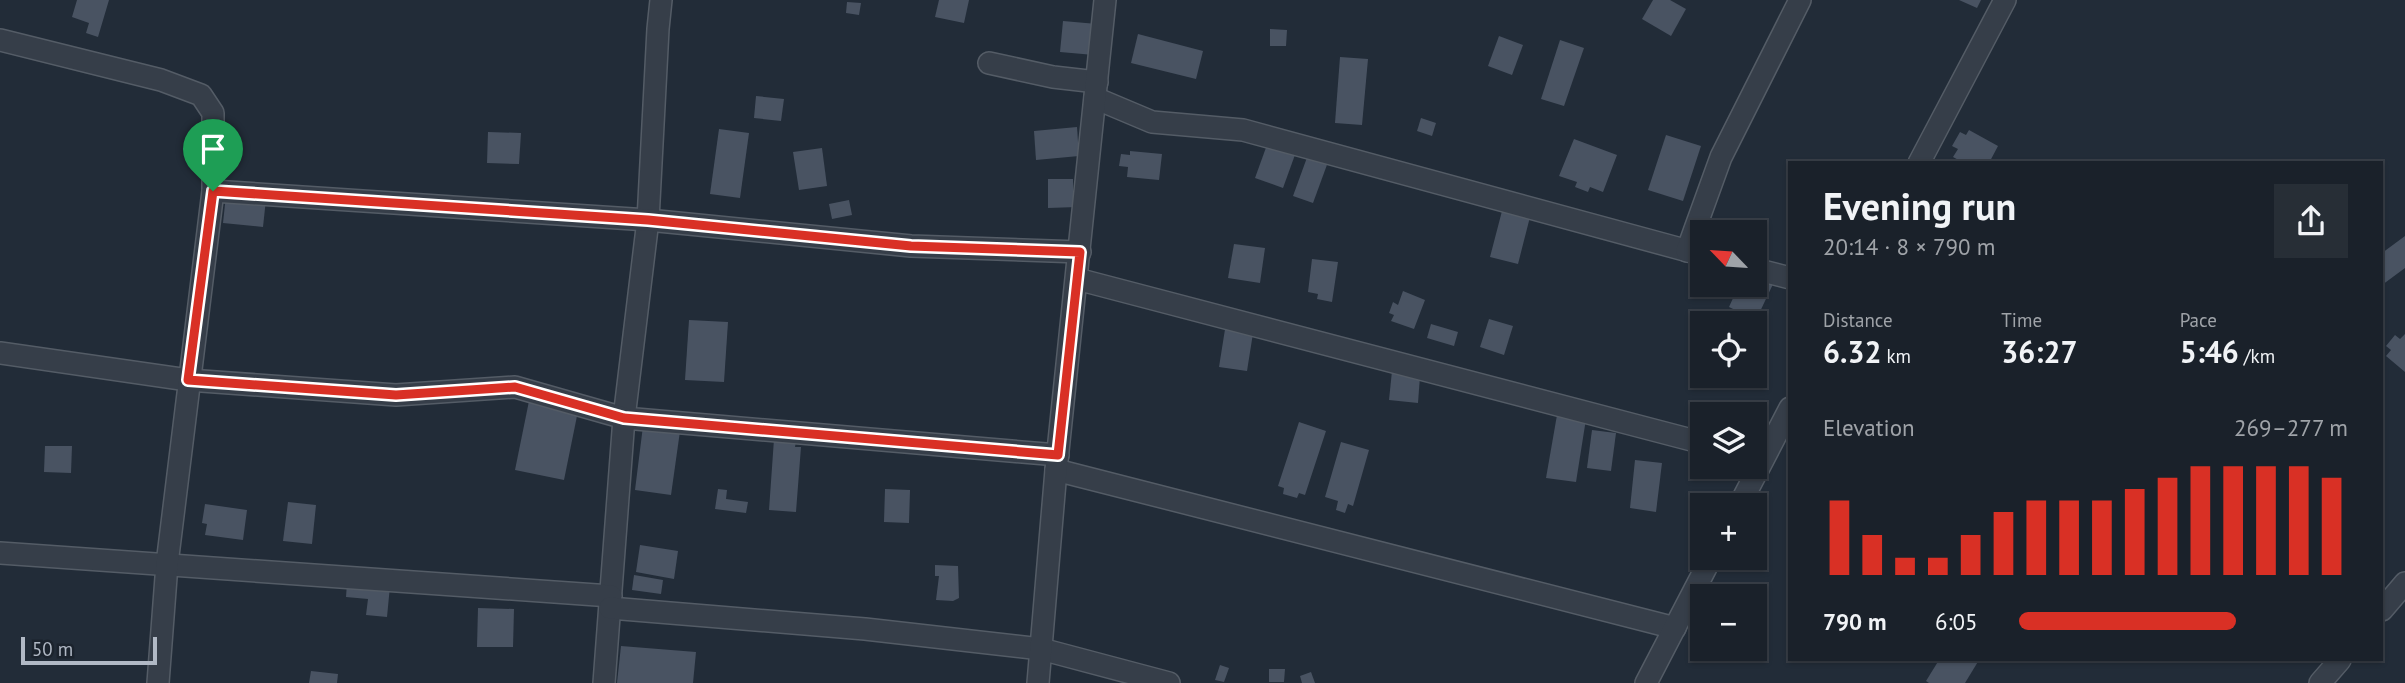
<!DOCTYPE html>
<meta charset="utf-8">
<style>
body{margin:0;font-family:"PT Sans",sans-serif;background:#272e36;color:#f1f3f6;height:100vh;display:flex;flex-direction:column;font-size:26px;white-space:nowrap}
*{box-sizing:border-box;margin:0}
p{font-size:23px;color:#9fa3a8}
.icon{flex:none;width:38px;height:38px;fill:none;stroke:currentColor;stroke-width:2;stroke-linecap:round;stroke-linejoin:round}
.map{position:relative;flex:1;overflow:hidden}
.details{position:absolute;left:1788px;top:161px;width:595px;height:500px;display:flex;flex-direction:column;background:#1a212a;border-radius:0px;box-shadow:0 2px 5px #0004,0 0 0 2px #383e47}
.details>*{flex:none}
.needle{width:46px;rotate:295deg}
.controls{position:absolute;left:1690px;top:220px;display:grid;gap:14px}
.controls a{display:grid;place-items:center;width:77px;height:77px;border-radius:0px;background:#1a212a;box-shadow:0 2px 5px #0004,0 0 0 2px #383e47;font-size:35px}
.scale{position:absolute;left:21px;bottom:18px;width:136px;box-sizing:border-box;padding-left:7px;border:4px solid #b1b9c5;border-top:0;font-size:19px;line-height:24px;white-space:nowrap;color:#b1b9c5;-webkit-text-stroke:5px #1b232d;paint-order:stroke}
.pin{position:absolute;display:grid;place-items:center;width:60px;height:60px;color:#fff;margin:-72px -30px;border-radius:50% 50% 50% 0;rotate:-45deg;box-shadow:0 0 7px #0007}
.pin .icon{rotate:45deg}
.round{display:grid;place-items:center;flex:none;width:74px;height:74px;border-radius:0px;background:#272e36}
.summary{display:flex;align-items:center;justify-content:space-between;height:119px;padding:0 35px}
h1{font-size:38px;font-weight:800;line-height:52px}
.figures{display:grid;grid-template-columns:repeat(3,1fr);gap:10px;height:119px;padding:7px 35px}
.figures div{display:grid;align-content:center}
.figures b{font-size:30px;font-weight:800}
.figures small{font-size:19px;font-weight:400}
.figures p{font-size:19px}
.chart{height:196px;padding:14px 35px}
.chart p{display:flex;justify-content:space-between}
.chart svg{width:100%;height:126px;margin-top:7px;stroke:#d93025;stroke-width:6}
ul{padding:0 35px;list-style:none;font-size:23px}
li{display:grid;grid-template-columns:112px 84px 1fr;align-items:center;height:52px}
li i{height:18px;border-radius:9px;background:#d93025}
.map>svg:first-child{display:block}
.building{fill:#495362}
.lines{fill:none;stroke-linecap:round;stroke-linejoin:round}
.street-casing{stroke:#545c66;stroke-width:24}
.street{stroke:#363e49;stroke-width:21}
.route-casing{stroke:#fff;stroke-width:14}
.route{stroke:#d93025;stroke-width:9}
</style>
<div class="map">
<svg width="2405" height="683" viewBox="0 0 2405 683">
<rect width="100%" height="100%" fill="#222c38"/>
<g class="building">
<path d="M 77,0 L 109,0 L 98,37 L 86,33 L 89,23 L 72,17 Z"/>
<path d="M 939,0 L 969,0 L 964,23 L 935,17 Z"/>
<path d="M 1653,0 L 1670,0 L 1686,9 L 1671,36 L 1642,19 Z"/>
<path d="M 1959,0 L 1981,0 L 1977,8 Z"/>
<path d="M 847,2 L 861,3 L 859,15 L 846,13 Z"/>
<path d="M 1063,21 L 1097,24 L 1094,55 L 1060,52 Z"/>
<path d="M 1270,29 L 1287,30 L 1286,46 L 1270,46 Z"/>
<path d="M 1138,34 L 1203,51 L 1196,79 L 1131,63 Z"/>
<path d="M 1499,36 L 1523,45 L 1512,75 L 1488,66 Z"/>
<path d="M 1560,40 L 1584,48 L 1564,106 L 1541,99 Z"/>
<path d="M 1340,57 L 1368,59 L 1362,125 L 1335,123 Z"/>
<path d="M 756,96 L 784,99 L 781,121 L 754,118 Z"/>
<path d="M 1421,118 L 1436,123 L 1432,136 L 1417,131 Z"/>
<path d="M 1077,127 L 1079,156 L 1036,160 L 1034,131 Z"/>
<path d="M 719,129 L 749,133 L 740,198 L 710,194 Z"/>
<path d="M 1969,130 L 1998,146 L 1989,163 L 1964,163 L 1953,157 L 1958,149 L 1952,146 L 1960,132 L 1966,135 Z"/>
<path d="M 488,132 L 521,133 L 519,164 L 487,163 Z"/>
<path d="M 1666,135 L 1701,146 L 1683,201 L 1648,190 Z"/>
<path d="M 1574,139 L 1617,155 L 1603,192 L 1590,187 L 1588,192 L 1575,187 L 1577,182 L 1559,176 Z"/>
<path d="M 1268,142 L 1296,152 L 1283,188 L 1255,178 Z"/>
<path d="M 822,148 L 827,186 L 799,190 L 793,152 Z"/>
<path d="M 1130,151 L 1162,154 L 1159,180 L 1127,177 L 1128,167 L 1119,166 L 1121,154 L 1130,155 Z"/>
<path d="M 1309,152 L 1328,162 L 1313,203 L 1293,196 Z"/>
<path d="M 1048,179 L 1073,179 L 1073,191 L 1077,191 L 1077,207 L 1048,208 Z"/>
<path d="M 226,195 L 266,199 L 263,227 L 223,223 Z"/>
<path d="M 849,200 L 852,215 L 832,219 L 829,204 Z"/>
<path d="M 1510,208 L 1531,213 L 1518,264 L 1490,257 L 1502,211 L 1509,213 Z"/>
<path d="M 2405,236 L 2405,268 L 2382,285 L 2382,253 Z"/>
<path d="M 1234,244 L 1265,248 L 1260,283 L 1228,278 Z"/>
<path d="M 1312,259 L 1338,262 L 1332,302 L 1317,299 L 1318,294 L 1308,292 Z"/>
<path d="M 1755,274 L 1774,282 L 1756,320 L 1729,307 L 1739,285 L 1755,285 Z"/>
<path d="M 1403,291 L 1425,300 L 1414,329 L 1391,321 L 1394,315 L 1389,313 L 1393,302 L 1398,305 Z"/>
<path d="M 1489,319 L 1513,326 L 1504,355 L 1480,347 Z"/>
<path d="M 689,320 L 728,322 L 724,382 L 685,380 Z"/>
<path d="M 1226,323 L 1254,327 L 1247,371 L 1219,367 Z"/>
<path d="M 1431,324 L 1458,332 L 1454,346 L 1427,338 Z"/>
<path d="M 2405,334 L 2405,372 L 2386,356 L 2391,350 L 2386,346 L 2395,335 L 2400,339 Z"/>
<path d="M 1392,371 L 1420,376 L 1418,403 L 1389,400 Z"/>
<path d="M 529,401 L 578,411 L 564,480 L 515,470 Z"/>
<path d="M 1557,415 L 1586,419 L 1576,482 L 1546,478 Z"/>
<path d="M 1299,422 L 1326,431 L 1305,495 L 1299,493 L 1297,498 L 1283,494 L 1284,488 L 1278,486 Z"/>
<path d="M 643,426 L 680,431 L 671,495 L 635,490 Z"/>
<path d="M 1592,430 L 1616,433 L 1611,471 L 1587,468 Z"/>
<path d="M 774,439 L 796,441 L 795,447 L 801,447 L 796,512 L 769,510 Z"/>
<path d="M 1341,442 L 1369,450 L 1353,506 L 1348,504 L 1345,513 L 1336,510 L 1338,501 L 1325,497 Z"/>
<path d="M 45,446 L 72,446 L 71,473 L 44,472 Z"/>
<path d="M 1635,460 L 1662,463 L 1656,512 L 1630,508 Z"/>
<path d="M 718,489 L 727,490 L 726,499 L 748,502 L 746,513 L 715,509 Z"/>
<path d="M 885,489 L 910,490 L 909,523 L 884,522 Z"/>
<path d="M 288,502 L 316,505 L 312,544 L 283,541 Z"/>
<path d="M 205,504 L 247,510 L 243,540 L 205,535 L 207,524 L 202,523 Z"/>
<path d="M 640,545 L 678,551 L 674,579 L 636,572 Z"/>
<path d="M 935,565 L 958,566 L 959,598 L 953,601 L 936,600 L 939,576 L 935,576 Z"/>
<path d="M 634,575 L 663,580 L 661,594 L 632,590 Z"/>
<path d="M 347,583 L 390,586 L 387,617 L 366,615 L 368,599 L 346,597 Z"/>
<path d="M 478,608 L 514,609 L 513,647 L 477,647 Z"/>
<path d="M 621,646 L 696,652 L 693,683 L 617,683 Z"/>
<path d="M 1939,660 L 1979,660 L 1965,683 L 1929,683 L 1926,681 Z"/>
<path d="M 1220,665 L 1229,668 L 1224,682 L 1215,680 Z"/>
<path d="M 1269,669 L 1285,669 L 1284,682 L 1269,682 Z"/>
<path d="M 311,671 L 338,674 L 337,683 L 309,683 Z"/>
<path d="M 1311,672 L 1315,683 L 1302,683 L 1300,676 Z"/>
</g>
<g class="lines">
<g class="street-casing">
<g id="street">
<path d="M 661,0 L 658,29 L 648,220 L 624,418 L 1058,455"/>
<path d="M 0,40 L 161,80 L 201,95 L 213,113 L 213,191 L 648,220 L 911,246 L 1080,252"/>
<path d="M 989,63 L 1053,77 L 1097,82"/>
<path d="M 1095,98 L 1152,122 L 1243,130 L 1703,255"/>
<path d="M 1919,163 L 2005,0"/>
<path d="M 1687,251 L 1721,157 L 1800,0"/>
<path d="M 1755,269 L 1790,278"/>
<path d="M 1077,279 L 1703,443"/>
<path d="M 0,353 L 188,380 L 396,395 L 515,387 L 624,418 L 604,683"/>
<path d="M 1056,470 L 1675,628"/>
<path d="M 1739,506 L 1790,408"/>
<path d="M 0,553 L 611,596"/>
<path d="M 610,608 L 865,629 L 1041,649 L 1169,683"/>
<path d="M 2382,610 L 2405,583"/>
<path d="M 158,683 L 167,564 L 213,191"/>
<path d="M 1038,683 L 1056,470 L 1105,0"/>
<path d="M 1646,683 L 1711,558"/>
<path d="M 2320,683 L 2340,660"/>
</g>
</g>
<use href="#street" class="street"/>
</g>
<g class="lines">
<g class="route-casing">
<path id="route" d="M 213,191 L 648,220 L 911,246 L 1080,252 L 1058,455 L 624,418 L 515,387 L 396,395 L 188,380 Z"/>
</g>
<use href="#route" class="route"/>
</g>
</svg>
<div class="controls">
<a><svg class="needle" viewBox="-14 -14 28 28"><path d="M0-13l5 13h-10z" fill="#e53935"/><path d="M0 13l5-13h-10z" fill="#9fa3a8"/></svg></a>
<a><svg class="icon" aria-label="locate" viewBox="0 0 24 24"><circle cx="12" cy="12" r="6"/><path d="M12 2v4M12 18v4M2 12h4M18 12h4"/></svg></a>
<a><svg class="icon" aria-label="layers" viewBox="0 0 24 24"><path d="M12 4l9 5-9 5-9-5zM3 14l9 5 9-5"/></svg></a>
<a>+</a>
<a>−</a>
</div>
<div class="scale">50 m</div>
<div class="pin" style="left:213px;top:191px;background:#1e9e55"><svg class="icon" aria-label="arrive" viewBox="0 0 24 24"><path d="M6 21V4h12l-3 4 3 4H6"/></svg></div>
<section class="details">
<div class="summary"><div><h1>Evening run</h1><p>20:14 · 8 × 790 m</p></div><a class="round"><svg class="icon" aria-label="share" viewBox="0 0 24 24"><path d="M12 15V3M7 8l5-5 5 5M5 13v7h14v-7"/></svg></a></div>
<div class="figures">
<div><p>Distance</p><b>6.32<small> km</small></b></div>
<div><p>Time</p><b>36:27</b></div>
<div><p>Pace</p><b>5:46<small> /km</small></b></div>
</div>
<div class="chart"><p><span>Elevation</span>269–277 m</p>
<svg viewBox="0 0 160 44" preserveAspectRatio="none"><path d="M5 44V18M15 44V30M25 44V38M35 44V38M45 44V30M55 44V22M65 44V18M75 44V18M85 44V18M95 44V14M105 44V10M115 44V6M125 44V6M135 44V6M145 44V6M155 44V10"/></svg>
</div>
<ul>
<li><b>790 m</b>6:05<i style="width:66%"></i></li>
</ul>
</section>
</div>
